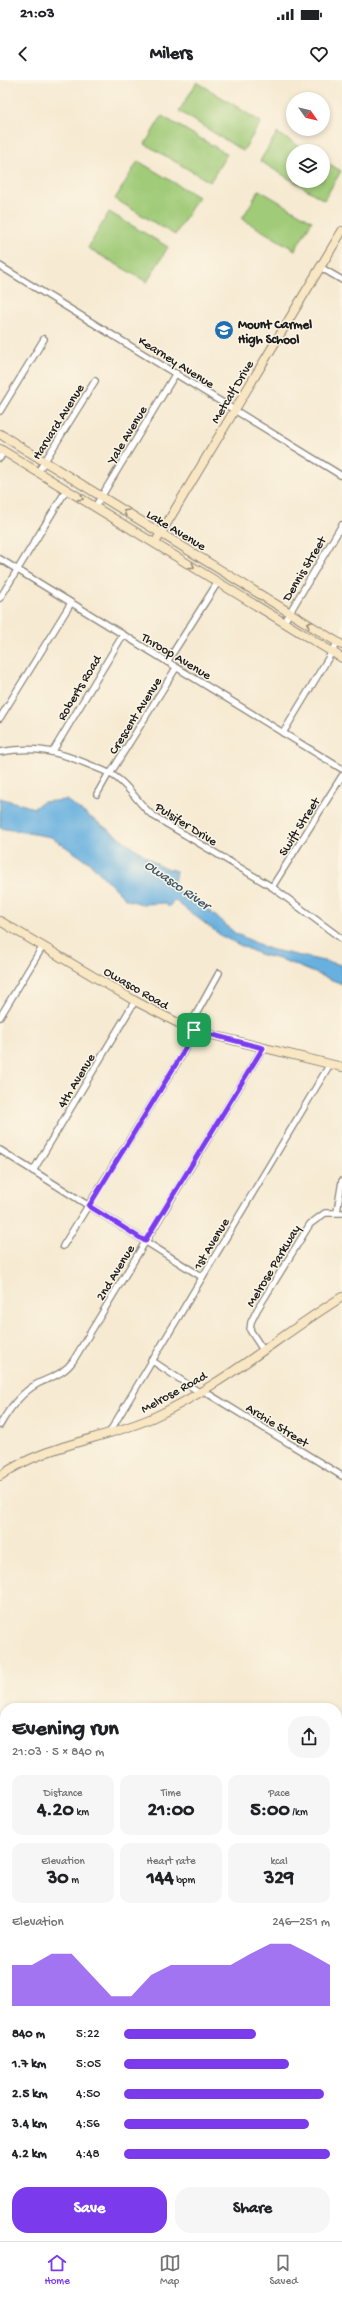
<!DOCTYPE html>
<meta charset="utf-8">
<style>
body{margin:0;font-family:"Gochi Hand",sans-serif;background:#f6f6f6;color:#202124;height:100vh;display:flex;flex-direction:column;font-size:15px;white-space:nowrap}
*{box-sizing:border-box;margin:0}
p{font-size:13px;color:#757577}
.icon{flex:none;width:22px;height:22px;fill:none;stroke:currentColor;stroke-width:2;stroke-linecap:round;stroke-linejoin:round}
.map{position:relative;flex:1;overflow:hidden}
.panel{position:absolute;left:0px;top:1623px;width:342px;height:538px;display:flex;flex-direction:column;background:#fff;border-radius:16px 16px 0 0;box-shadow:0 2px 6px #0003}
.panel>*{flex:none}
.needle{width:26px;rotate:124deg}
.controls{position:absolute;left:286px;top:12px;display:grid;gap:8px}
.controls a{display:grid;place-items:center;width:44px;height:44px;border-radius:50%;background:#fff;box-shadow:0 2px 6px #0003;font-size:20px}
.pin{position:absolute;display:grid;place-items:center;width:34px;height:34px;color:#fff;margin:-17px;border-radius:8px;box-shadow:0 2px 6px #0006}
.round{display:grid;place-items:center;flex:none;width:42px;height:42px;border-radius:16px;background:#f6f6f6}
.head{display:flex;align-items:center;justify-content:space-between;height:68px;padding:0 12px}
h1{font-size:22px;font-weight:700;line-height:30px}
.stats{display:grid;grid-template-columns:repeat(3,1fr);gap:6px;height:68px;padding:4px 12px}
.stats div{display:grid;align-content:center;border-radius:10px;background:#f6f6f6;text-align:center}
.stats b{font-size:20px;font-weight:700}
.stats small{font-size:11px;font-weight:400}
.stats p{font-size:11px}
.chart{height:112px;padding:8px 12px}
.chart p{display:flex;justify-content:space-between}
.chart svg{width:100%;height:72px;margin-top:4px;fill:#7c3aed;opacity:.7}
.cta{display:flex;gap:8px;margin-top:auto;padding:8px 12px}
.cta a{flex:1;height:46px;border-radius:16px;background:#7c3aed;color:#fff;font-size:16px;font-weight:700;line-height:46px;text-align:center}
.cta a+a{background:#f6f6f6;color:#202124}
ul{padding:0 12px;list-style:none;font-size:13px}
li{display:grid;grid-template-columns:64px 48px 1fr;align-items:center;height:30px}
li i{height:10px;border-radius:5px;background:#7c3aed}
.status{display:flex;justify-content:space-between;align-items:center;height:28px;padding:0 20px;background:#fff;direction:ltr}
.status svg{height:11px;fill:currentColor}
header{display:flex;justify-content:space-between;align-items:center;height:52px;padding:0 12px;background:#fff;font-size:18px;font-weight:700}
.tab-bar{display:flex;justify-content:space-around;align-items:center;height:56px;border-top:1px solid #e0e0e0;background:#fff;font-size:11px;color:#757577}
.tab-bar a{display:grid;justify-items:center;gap:2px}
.tab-bar .on{color:#7c3aed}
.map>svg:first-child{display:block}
.green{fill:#a0cb78;stroke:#5e744a}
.water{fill:#67b0df;stroke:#42667e}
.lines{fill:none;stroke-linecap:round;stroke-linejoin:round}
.street-casing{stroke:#898377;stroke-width:8}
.secondary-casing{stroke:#898377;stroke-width:10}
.street{stroke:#fff;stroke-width:5.5}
.secondary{stroke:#f9e7c3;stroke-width:8}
.oneway{stroke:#968c78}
.route-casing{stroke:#fff;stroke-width:8}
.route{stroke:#7c3aed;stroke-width:5}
.labels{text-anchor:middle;stroke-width:3;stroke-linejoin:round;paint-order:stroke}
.poi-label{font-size:13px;font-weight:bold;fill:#1c1c1c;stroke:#fcf5e5;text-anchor:start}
.street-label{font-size:13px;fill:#1c1c1c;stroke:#fcf5e5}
.water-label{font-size:14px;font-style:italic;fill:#3a576a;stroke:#fcf5e5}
</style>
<div class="status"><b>21:03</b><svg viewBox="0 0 49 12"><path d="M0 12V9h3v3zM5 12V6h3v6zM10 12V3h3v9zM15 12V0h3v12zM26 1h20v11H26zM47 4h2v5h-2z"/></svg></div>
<header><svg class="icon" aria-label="back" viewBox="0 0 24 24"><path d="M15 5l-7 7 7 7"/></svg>Milers<svg class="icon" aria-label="heart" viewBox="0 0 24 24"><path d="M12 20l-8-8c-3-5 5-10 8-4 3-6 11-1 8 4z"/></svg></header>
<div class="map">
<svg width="342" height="2161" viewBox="0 0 342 2161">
<rect width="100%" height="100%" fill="#fcf5e5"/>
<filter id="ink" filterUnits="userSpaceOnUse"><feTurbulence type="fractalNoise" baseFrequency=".025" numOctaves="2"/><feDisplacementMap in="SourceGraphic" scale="8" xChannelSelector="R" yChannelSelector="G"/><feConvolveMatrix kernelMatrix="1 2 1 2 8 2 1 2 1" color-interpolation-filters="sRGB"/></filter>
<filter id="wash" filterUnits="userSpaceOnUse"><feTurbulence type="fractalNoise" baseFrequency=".012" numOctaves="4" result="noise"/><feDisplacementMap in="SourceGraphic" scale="16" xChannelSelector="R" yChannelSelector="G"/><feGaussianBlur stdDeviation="0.9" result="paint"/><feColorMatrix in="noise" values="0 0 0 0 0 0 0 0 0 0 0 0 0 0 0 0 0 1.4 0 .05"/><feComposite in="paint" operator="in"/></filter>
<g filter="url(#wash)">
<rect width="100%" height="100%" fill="#f6ead2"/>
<g class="green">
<path d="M 197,2 L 261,42 L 243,71 L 179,31 Z"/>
<path d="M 162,36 L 227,74 L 210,102 L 145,64 Z"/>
<path d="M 277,53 L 308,71 L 293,71 L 293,101 L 323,101 L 323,80 L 341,91 L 324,120 L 260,81 Z"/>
<path d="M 138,81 L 198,117 L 175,155 L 115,119 Z"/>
<path d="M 259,110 L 312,141 L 295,170 L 242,139 Z"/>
<path d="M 109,132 L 168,167 L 147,202 L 88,168 Z"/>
</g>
<path class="water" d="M 0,718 L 34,728 L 42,722 L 66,720 L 160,786 L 176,791 L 174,803 L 171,807 L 205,827 L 235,853 L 269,869 L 342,885 L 342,904 L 283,880 L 259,874 L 223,857 L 174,820 L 169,827 L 164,823 L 142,824 L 125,819 L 90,783 L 51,757 L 0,748 Z"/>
</g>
<g filter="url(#ink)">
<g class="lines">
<g class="street-casing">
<g id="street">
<path d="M 0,186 L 342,396"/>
<path d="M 320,187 L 342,200"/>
<path d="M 0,331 L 44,259"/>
<path d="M 0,378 L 4,371"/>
<path d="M 38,392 L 95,301"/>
<path d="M 95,427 L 176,293"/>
<path d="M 0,479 L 342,689"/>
<path d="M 0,518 L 67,409"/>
<path d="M 284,542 L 342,445"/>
<path d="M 167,582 L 218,502"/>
<path d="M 0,638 L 71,523"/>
<path d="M 283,653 L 338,562"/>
<path d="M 53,671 L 123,555"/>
<path d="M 0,672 C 36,666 57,671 90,685 C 99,689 110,692 118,699 C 131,709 139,724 152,735 L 272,807 L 342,859"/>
<path d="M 110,694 L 176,588"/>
<path d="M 97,714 L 109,693"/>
<path d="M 272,807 L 342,696"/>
<path d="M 0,937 L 43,866"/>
<path d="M 0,1070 L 202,1197"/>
<path d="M 33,1091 L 135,921"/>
<path d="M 337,1132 L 342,1101"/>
<path d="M 63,1166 L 181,977 L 194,950 L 192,946 L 194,938 L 219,893"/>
<path d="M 263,1270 L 250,1250 L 251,1242 L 257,1230 L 310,1144 L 325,1133 L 342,1133"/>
<path d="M 151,1280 L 199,1312"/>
<path d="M 202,1310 L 342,1396"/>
<path d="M 0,1345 C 9,1329 21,1313 37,1304 C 51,1297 64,1294 73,1281 L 263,968"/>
<path d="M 109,1353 L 330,984"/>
<path d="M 290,1627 L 292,1628"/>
<path d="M 337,1655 L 342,1658"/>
<path d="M 337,1809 L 342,1812"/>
<path d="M 337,1982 L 342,1974"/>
</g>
</g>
<g class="secondary-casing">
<g id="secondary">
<path d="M 0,354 L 342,565"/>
<path d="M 0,369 L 342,578"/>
<path d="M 155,463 L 342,151"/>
<path d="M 0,841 L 135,921 L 182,945 L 212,955 L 342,987"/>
<path d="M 0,1396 C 46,1364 102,1360 152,1338 C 220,1307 279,1256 342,1217"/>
</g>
</g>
<use href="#street" class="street"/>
<use href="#secondary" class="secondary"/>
</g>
<defs><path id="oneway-chevron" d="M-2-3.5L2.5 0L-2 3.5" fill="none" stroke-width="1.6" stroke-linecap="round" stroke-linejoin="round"/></defs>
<g class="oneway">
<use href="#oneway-chevron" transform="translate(81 418) rotate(32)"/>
<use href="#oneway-chevron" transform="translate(126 432) rotate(-149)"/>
<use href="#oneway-chevron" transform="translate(192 486) rotate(32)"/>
<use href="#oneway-chevron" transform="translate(309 544) rotate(-149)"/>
</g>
</g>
<g class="lines" filter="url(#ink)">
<g class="route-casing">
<path id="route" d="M 194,950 L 263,968 L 145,1161 L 89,1126 L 181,976 Z"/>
</g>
<use href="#route" class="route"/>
</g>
<defs>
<g id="school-disc" transform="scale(1)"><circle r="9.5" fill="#1f6fb2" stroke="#fcf5e5"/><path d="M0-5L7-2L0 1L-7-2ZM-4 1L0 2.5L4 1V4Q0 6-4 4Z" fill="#fff"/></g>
</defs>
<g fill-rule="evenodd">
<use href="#school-disc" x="224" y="250"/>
</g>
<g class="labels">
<g class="poi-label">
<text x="238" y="248">Mount Carmel<tspan x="238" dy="15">High School</tspan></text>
</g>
<g class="street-label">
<text transform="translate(177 281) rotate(32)" y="5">Kearney Avenue</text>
<text transform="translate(231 311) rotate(-59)" y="5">Metcalf Drive</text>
<text transform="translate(57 341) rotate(-58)" y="5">Harvard Avenue</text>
<text transform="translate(126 354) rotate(-59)" y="5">Yale Avenue</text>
<text transform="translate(177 449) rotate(31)" y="5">Lake Avenue</text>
<text transform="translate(303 488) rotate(-59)" y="5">Dennis Street</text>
<text transform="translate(177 575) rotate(31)" y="5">Throop Avenue</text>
<text transform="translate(78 607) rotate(-59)" y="5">Roberts Road</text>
<text transform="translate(134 635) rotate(-58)" y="5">Crescent Avenue</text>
<text transform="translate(187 743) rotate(32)" y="5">Pulsifer Drive</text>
<text transform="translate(298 746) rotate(-58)" y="5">Swift Street</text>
<text transform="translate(137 907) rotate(30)" y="5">Owasco Road</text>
<text transform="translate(75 1000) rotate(-59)" y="5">4th Avenue</text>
<text transform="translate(210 1163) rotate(-59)" y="5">1st Avenue</text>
<text transform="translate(272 1185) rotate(-59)" y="5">Melrose Parkway</text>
<text transform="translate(114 1192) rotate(-59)" y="5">2nd Avenue</text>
<text transform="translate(173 1311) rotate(-29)" y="5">Melrose Road</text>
<text transform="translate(278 1344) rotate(32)" y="5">Archie Street</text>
</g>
<g class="water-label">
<text transform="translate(178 804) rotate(35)" y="5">Owasco River</text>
</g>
</g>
</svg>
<div class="controls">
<a><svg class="needle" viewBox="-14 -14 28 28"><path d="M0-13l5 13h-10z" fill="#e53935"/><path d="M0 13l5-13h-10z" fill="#757577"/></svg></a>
<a><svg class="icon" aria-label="layers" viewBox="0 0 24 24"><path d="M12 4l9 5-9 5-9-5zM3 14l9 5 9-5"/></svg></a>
</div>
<div class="pin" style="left:194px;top:950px;background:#1e9e55"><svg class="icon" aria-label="arrive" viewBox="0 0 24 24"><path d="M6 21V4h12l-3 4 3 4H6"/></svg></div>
<section class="panel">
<div class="head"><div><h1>Evening run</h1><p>21:03 · 5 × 840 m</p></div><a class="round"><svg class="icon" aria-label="share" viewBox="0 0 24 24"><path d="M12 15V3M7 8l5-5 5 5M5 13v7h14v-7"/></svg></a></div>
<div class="stats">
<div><p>Distance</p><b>4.20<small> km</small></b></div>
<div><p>Time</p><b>21:00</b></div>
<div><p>Pace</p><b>5:00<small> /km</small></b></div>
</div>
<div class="stats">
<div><p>Elevation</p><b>30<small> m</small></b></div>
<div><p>Heart rate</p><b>144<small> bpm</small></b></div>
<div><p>kcal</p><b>329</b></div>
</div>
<div class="chart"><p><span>Elevation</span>246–251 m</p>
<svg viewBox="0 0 160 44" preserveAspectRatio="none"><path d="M0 44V19L10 19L20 12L30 12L40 25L50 38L60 38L70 25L80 19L90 19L100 19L110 19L120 12L130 6L140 6L150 12L160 19V44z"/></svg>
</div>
<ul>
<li><b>840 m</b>5:22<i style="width:64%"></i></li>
<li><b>1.7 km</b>5:05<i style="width:80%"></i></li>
<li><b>2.5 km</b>4:50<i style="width:97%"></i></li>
<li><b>3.4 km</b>4:56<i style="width:90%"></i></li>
<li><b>4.2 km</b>4:48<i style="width:100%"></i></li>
</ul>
<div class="cta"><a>Save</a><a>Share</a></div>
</section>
</div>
<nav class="tab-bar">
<a class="on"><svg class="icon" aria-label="home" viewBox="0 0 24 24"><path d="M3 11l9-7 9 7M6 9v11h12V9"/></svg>Home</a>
<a><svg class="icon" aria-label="map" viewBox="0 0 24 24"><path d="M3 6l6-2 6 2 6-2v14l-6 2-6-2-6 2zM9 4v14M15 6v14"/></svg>Map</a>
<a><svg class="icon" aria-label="saved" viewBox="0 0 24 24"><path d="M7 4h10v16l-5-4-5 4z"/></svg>Saved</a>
</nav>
